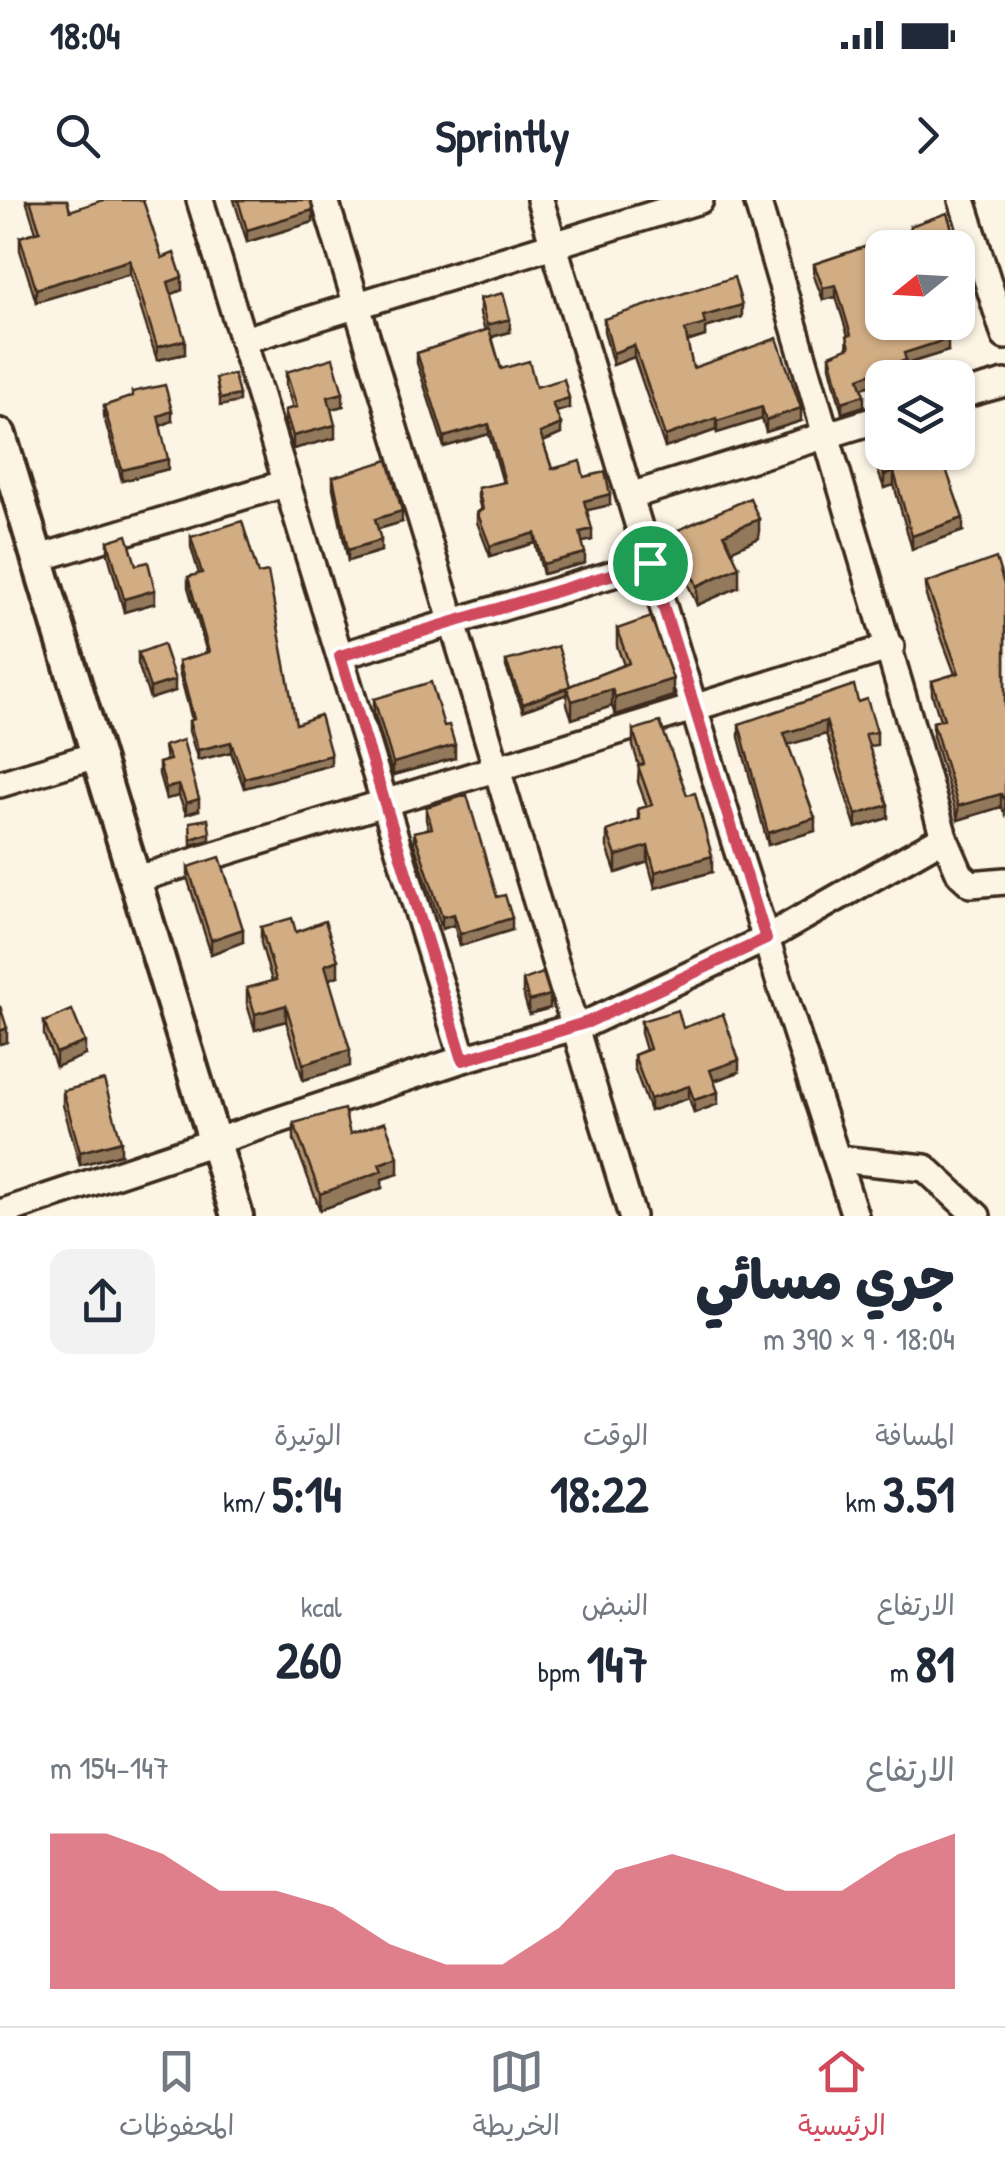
<!DOCTYPE html>
<html lang="ar">
<meta charset="utf-8">
<style>
body{margin:0;font-family:"Patrick Hand","Playpen Sans Arabic",sans-serif;background:#f2f2f3;color:#1f2937;direction:rtl;height:100vh;display:flex;flex-direction:column;font-size:38px;white-space:nowrap}
*{box-sizing:border-box;margin:0}
p{font-size:32px;color:#747a83}
.icon{flex:none;width:55px;height:55px;fill:none;stroke:currentColor;stroke-width:2;stroke-linecap:round;stroke-linejoin:round}
.map{position:relative;height:1016px;overflow:hidden;direction:ltr}
.drawer{display:flex;flex-direction:column;background:#fff;flex:1}
.drawer>*{flex:none}
.needle{width:65px;rotate:252deg}
.tools{position:absolute;left:865px;top:30px;display:grid;gap:20px}
.tools a{display:grid;place-items:center;width:110px;height:110px;border-radius:20px;background:#fff;box-shadow:0 2px 8px #0004;font-size:50px}
.pin{position:absolute;display:grid;place-items:center;width:85px;height:85px;color:#fff;margin:-42px;border:5px solid #fff;border-radius:50%;box-shadow:0 2px 10px #0007}
.round{display:grid;place-items:center;flex:none;width:105px;height:105px;border-radius:20px;background:#f2f2f3}
.overview{display:flex;align-items:center;justify-content:space-between;height:170px;padding:0 50px}
h1{font-size:55px;font-weight:800;line-height:75px}
.metrics{display:grid;grid-template-columns:repeat(3,1fr);gap:15px;height:170px;padding:10px 50px}
.metrics div{display:grid;align-content:center}
.metrics b{font-size:50px;font-weight:800}
.metrics small{font-size:28px;font-weight:400}
.metrics p{font-size:28px}
.chart{height:280px;padding:20px 50px}
.chart p{display:flex;justify-content:space-between}
.chart svg{width:100%;height:180px;margin-top:10px;fill:#d1495b;opacity:.7}
.status{display:flex;justify-content:space-between;align-items:center;height:70px;padding:0 50px;background:#fff;direction:ltr}
.status svg{height:28px;fill:currentColor}
header{display:flex;justify-content:space-between;align-items:center;height:130px;padding:0 50px;background:#fff;font-size:45px;font-weight:800}
.tabs{display:flex;justify-content:space-around;align-items:center;height:140px;border-top:2px solid #e0e1e3;background:#fff;font-size:28px;color:#747a83}
.tabs a{display:grid;justify-items:center;gap:5px}
.tabs .active{color:#d1495b}
.map>svg:first-child{display:block}
.lines{fill:none;stroke-linecap:round;stroke-linejoin:round}
.minor-casing{stroke:#3b2a1e;stroke-width:32}
.major-casing{stroke:#3b2a1e;stroke-width:38}
.minor{stroke:#fcf5e5;stroke-width:25}
.major{stroke:#fcf5e5;stroke-width:30}
.wall{fill:#b59572;stroke:#3b2a1e;stroke-width:2.5}
.shaded-wall{fill:#93795c;stroke:#3b2a1e;stroke-width:2.5}
.building{fill:#d2ad84;stroke:#3b2a1e;stroke-width:2.5}
.route-casing{stroke:#fff;stroke-width:20}
.route{stroke:#d1495b;stroke-width:12}
</style>
<div class="status"><b>18:04</b><svg viewBox="0 0 49 12"><path d="M0 12V9h3v3zM5 12V6h3v6zM10 12V3h3v9zM15 12V0h3v12zM26 1h20v11H26zM47 4h2v5h-2z"/></svg></div>
<header><svg class="icon" aria-label="forward" viewBox="0 0 24 24"><path d="M9 5l7 7-7 7"/></svg>Sprintly<svg class="icon" aria-label="search" viewBox="0 0 24 24"><circle cx="10" cy="10" r="6"/><path d="M15 15l6 6"/></svg></header>
<div class="map">
<svg width="1005" height="1016" viewBox="0 0 1005 1016">
<rect width="100%" height="100%" fill="#fcf5e5"/>
<filter id="ink" filterUnits="userSpaceOnUse"><feTurbulence type="fractalNoise" baseFrequency=".01" numOctaves="2"/><feDisplacementMap in="SourceGraphic" scale="20" xChannelSelector="R" yChannelSelector="G"/><feConvolveMatrix kernelMatrix="1 2 1 2 8 2 1 2 1" color-interpolation-filters="sRGB"/></filter>
<g filter="url(#ink)">
<g class="lines">
<g class="minor-casing">
<g id="minor">
<path d="M 200,0 L 463,859"/>
<path d="M 325,0 L 632,1016"/>
<path d="M 540,0 L 729,624 L 855,1016"/>
<path d="M 757,0 L 944,637 L 960,674 L 971,684 L 1005,681"/>
<path d="M 962,0 L 1005,136"/>
<path d="M 244,140 L 700,0"/>
<path d="M 958,196 L 1005,183"/>
<path d="M 630,296 L 882,218"/>
<path d="M 36,359 L 287,283"/>
<path d="M 340,456 L 650,363"/>
<path d="M 0,584 L 96,555"/>
<path d="M 134,680 L 891,447"/>
<path d="M 838,959 L 925,968 L 977,1016"/>
<path d="M 0,1013 L 463,859 L 588,823 L 765,739 L 944,637"/>
</g>
</g>
<g class="major-casing">
<path id="major" d="M 0,235 L 237,1016"/>
</g>
<use href="#minor" class="minor"/>
<use href="#major" class="major"/>
</g>
<g class="wall">
<path d="M 26,0 L 67,0 L 70,11 L 162,58 L 182,90 L 171,94 L 185,154 L 157,160 L 130,74 L 36,102 L 20,50 L 20,37 L 36,32 Z"/>
<path d="M 234,0 L 310,0 L 313,22 L 247,42 Z"/>
<path d="M 910,26 L 955,48 L 882,48 L 948,151 L 906,164 L 906,172 L 891,178 L 882,178 L 882,181 L 862,188 L 864,206 L 842,213 L 830,166 L 830,155 L 847,148 L 848,136 L 836,97 L 823,100 L 814,76 L 814,64 L 910,32 Z"/>
<path d="M 480,99 L 510,132 L 492,137 L 501,169 L 536,187 L 569,208 L 556,212 L 561,234 L 543,242 L 552,269 L 584,277 L 610,305 L 587,310 L 592,340 L 582,342 L 585,363 L 543,374 L 535,343 L 490,356 L 477,322 L 477,312 L 481,310 L 478,298 L 478,288 L 503,283 L 489,234 L 444,247 L 417,163 L 417,153 L 485,131 L 480,113 Z"/>
<path d="M 742,117 L 705,128 L 705,136 L 687,142 L 693,168 L 801,221 L 766,232 L 762,219 L 717,233 L 716,230 L 665,248 L 634,157 L 613,165 L 604,131 L 604,119 Z"/>
<path d="M 286,172 L 343,206 L 331,209 L 335,238 L 293,249 L 285,223 L 285,210 L 293,208 L 286,185 Z"/>
<path d="M 132,192 L 172,221 L 160,226 L 168,269 L 122,281 L 104,217 L 104,206 L 132,197 Z"/>
<path d="M 873,244 L 922,272 L 963,331 L 912,349 L 894,285 L 884,288 L 873,257 Z"/>
<path d="M 333,277 L 402,322 L 378,329 L 381,351 L 348,361 L 333,288 Z"/>
<path d="M 674,332 L 759,338 L 731,350 L 739,387 L 697,405 L 674,352 Z"/>
<path d="M 191,337 L 296,524 L 331,565 L 244,588 L 231,552 L 198,560 L 189,531 L 189,521 L 192,520 L 179,471 L 179,461 L 207,453 L 188,387 L 188,377 L 199,374 L 191,347 Z"/>
<path d="M 108,341 L 136,365 L 155,403 L 124,412 L 108,354 Z"/>
<path d="M 926,383 L 1005,388 L 1005,614 L 1001,607 L 958,620 L 933,536 L 933,522 L 940,520 L 932,494 L 932,481 L 955,474 L 926,396 Z"/>
<path d="M 617,429 L 673,496 L 615,515 L 612,506 L 572,519 L 567,504 L 567,494 L 523,511 L 506,467 L 506,461 L 570,486 L 624,465 L 617,446 Z"/>
<path d="M 138,453 L 175,491 L 150,499 L 138,464 Z"/>
<path d="M 374,499 L 444,526 L 455,558 L 393,575 L 374,512 Z"/>
<path d="M 858,502 L 877,532 L 877,545 L 869,546 L 888,618 L 856,628 L 826,534 L 788,544 L 815,631 L 768,645 L 739,537 L 739,524 Z"/>
<path d="M 633,530 L 712,672 L 655,688 L 648,662 L 616,673 L 607,647 L 607,631 L 638,620 L 638,609 L 647,607 L 638,582 L 639,566 L 633,546 Z"/>
<path d="M 164,546 L 199,610 L 186,614 L 179,596 L 166,599 L 159,574 L 159,563 L 166,561 Z"/>
<path d="M 426,607 L 497,697 L 512,730 L 460,746 L 454,725 L 442,729 L 414,644 L 414,632 L 428,629 L 426,619 Z"/>
<path d="M 188,667 L 243,742 L 211,754 L 188,680 Z"/>
<path d="M 261,727 L 296,732 L 338,776 L 329,779 L 350,866 L 303,880 L 286,821 L 255,830 L 247,804 L 247,788 L 272,781 L 261,743 Z"/>
<path d="M 523,780 L 550,808 L 529,814 L 523,793 Z"/>
<path d="M 641,821 L 683,828 L 739,872 L 714,881 L 718,904 L 694,913 L 689,898 L 650,911 L 634,867 L 634,855 L 646,850 L 641,833 Z"/>
<path d="M 44,822 L 85,855 L 56,867 L 44,835 Z"/>
<path d="M 63,891 L 121,954 L 80,965 L 63,905 Z"/>
<path d="M 294,923 L 350,934 L 398,974 L 382,979 L 382,988 L 320,1010 L 294,940 Z"/>
</g>
<g class="shaded-wall">
<path d="M 313,10 L 313,22 L 247,42 L 247,30 Z"/>
<path d="M 955,38 L 955,48 L 934,48 L 934,45 Z"/>
<path d="M 130,60 L 130,74 L 36,102 L 36,89 Z"/>
<path d="M 182,77 L 182,90 L 168,96 L 168,82 Z"/>
<path d="M 836,85 L 836,97 L 823,100 L 823,88 Z"/>
<path d="M 742,105 L 742,117 L 705,128 L 705,136 L 685,142 L 685,130 L 703,116 Z"/>
<path d="M 510,119 L 510,132 L 487,138 L 487,125 Z"/>
<path d="M 948,139 L 948,151 L 906,164 L 906,172 L 891,178 L 882,178 L 882,181 L 859,189 L 859,178 L 904,153 Z"/>
<path d="M 185,140 L 185,154 L 157,160 L 157,147 Z"/>
<path d="M 634,145 L 634,157 L 613,165 L 613,153 Z"/>
<path d="M 343,193 L 343,206 L 328,210 L 328,197 Z"/>
<path d="M 239,195 L 239,202 L 220,206 L 220,199 Z"/>
<path d="M 864,195 L 864,206 L 842,213 L 842,202 Z"/>
<path d="M 569,198 L 569,208 L 552,213 L 552,203 Z"/>
<path d="M 762,207 L 762,219 L 717,233 L 717,221 Z"/>
<path d="M 801,208 L 801,221 L 766,232 L 766,220 Z"/>
<path d="M 172,211 L 172,221 L 158,227 L 158,216 Z"/>
<path d="M 716,218 L 716,230 L 665,248 L 665,236 Z"/>
<path d="M 489,224 L 489,234 L 444,247 L 444,237 Z"/>
<path d="M 561,224 L 561,234 L 540,243 L 540,233 Z"/>
<path d="M 335,225 L 335,238 L 293,249 L 293,236 Z"/>
<path d="M 168,259 L 168,269 L 122,281 L 122,270 Z"/>
<path d="M 894,272 L 894,285 L 884,288 L 884,275 Z"/>
<path d="M 610,294 L 610,305 L 584,311 L 584,301 Z"/>
<path d="M 402,311 L 402,322 L 375,330 L 375,319 Z"/>
<path d="M 963,318 L 963,331 L 912,349 L 912,336 Z"/>
<path d="M 759,319 L 759,338 L 724,354 L 724,334 Z"/>
<path d="M 592,329 L 592,340 L 580,343 L 580,332 Z"/>
<path d="M 535,333 L 535,343 L 490,356 L 490,346 Z"/>
<path d="M 381,340 L 381,351 L 348,361 L 348,350 Z"/>
<path d="M 585,353 L 585,363 L 543,374 L 543,364 Z"/>
<path d="M 739,367 L 739,387 L 697,405 L 697,386 Z"/>
<path d="M 155,390 L 155,403 L 124,412 L 124,399 Z"/>
<path d="M 673,479 L 673,496 L 615,515 L 615,497 Z"/>
<path d="M 175,480 L 175,491 L 150,499 L 150,488 Z"/>
<path d="M 567,488 L 567,494 L 523,511 L 523,504 Z"/>
<path d="M 612,489 L 612,506 L 572,519 L 572,501 Z"/>
<path d="M 826,521 L 826,534 L 784,546 L 784,533 Z"/>
<path d="M 231,542 L 231,552 L 198,560 L 198,550 Z"/>
<path d="M 455,545 L 455,558 L 393,575 L 393,563 Z"/>
<path d="M 331,555 L 331,565 L 244,588 L 244,578 Z"/>
<path d="M 179,585 L 179,596 L 166,599 L 166,588 Z"/>
<path d="M 1001,594 L 1001,607 L 958,620 L 958,606 Z"/>
<path d="M 199,599 L 199,610 L 186,614 L 186,603 Z"/>
<path d="M 888,605 L 888,618 L 856,628 L 856,615 Z"/>
<path d="M 815,618 L 815,631 L 768,645 L 768,633 Z"/>
<path d="M 210,633 L 210,640 L 191,645 L 191,639 Z"/>
<path d="M 648,646 L 648,662 L 616,673 L 616,656 Z"/>
<path d="M 712,656 L 712,672 L 655,688 L 655,672 Z"/>
<path d="M 454,714 L 454,725 L 442,729 L 442,717 Z"/>
<path d="M 512,718 L 512,730 L 460,746 L 460,734 Z"/>
<path d="M 243,729 L 243,742 L 211,754 L 211,740 Z"/>
<path d="M 338,760 L 338,776 L 325,781 L 325,765 Z"/>
<path d="M 550,795 L 550,808 L 529,814 L 529,801 Z"/>
<path d="M 286,805 L 286,821 L 255,830 L 255,814 Z"/>
<path d="M 7,828 L 7,842 L 0,844 L 0,831 Z"/>
<path d="M 85,842 L 85,855 L 56,867 L 56,853 Z"/>
<path d="M 350,850 L 350,866 L 303,880 L 303,864 Z"/>
<path d="M 739,860 L 739,872 L 710,882 L 710,870 Z"/>
<path d="M 689,886 L 689,898 L 650,911 L 650,899 Z"/>
<path d="M 718,892 L 718,904 L 694,913 L 694,900 Z"/>
<path d="M 121,941 L 121,954 L 80,965 L 80,952 Z"/>
<path d="M 398,957 L 398,974 L 382,979 L 382,988 L 320,1010 L 320,994 L 379,964 Z"/>
</g>
<g class="building">
<path d="M 30,0 L 67,0 L 70,11 L 103,0 L 143,0 L 162,58 L 174,53 L 182,77 L 168,82 L 185,140 L 157,147 L 130,60 L 36,89 L 20,37 L 40,31 Z"/>
<path d="M 238,0 L 310,0 L 313,10 L 247,30 Z"/>
<path d="M 947,13 L 955,38 L 934,45 L 935,48 L 882,48 L 882,122 L 942,122 L 948,139 L 904,153 L 906,160 L 859,178 L 864,195 L 842,202 L 830,155 L 850,147 L 847,136 L 851,135 L 836,85 L 823,88 L 814,64 L 912,31 L 910,26 Z"/>
<path d="M 734,77 L 742,105 L 703,116 L 705,124 L 685,130 L 693,168 L 777,138 L 801,208 L 766,220 L 762,207 L 717,221 L 716,218 L 665,236 L 634,145 L 613,153 L 604,119 Z"/>
<path d="M 503,93 L 510,119 L 487,125 L 480,99 Z"/>
<path d="M 489,129 L 501,169 L 529,161 L 536,187 L 564,179 L 569,198 L 552,203 L 561,224 L 540,233 L 552,269 L 580,261 L 584,277 L 605,272 L 610,294 L 584,301 L 592,329 L 580,332 L 585,353 L 543,364 L 535,333 L 490,346 L 477,312 L 483,310 L 478,288 L 505,282 L 489,224 L 444,237 L 417,153 Z"/>
<path d="M 333,158 L 343,193 L 328,197 L 335,225 L 293,236 L 285,210 L 297,207 L 286,172 Z"/>
<path d="M 234,174 L 239,195 L 220,199 L 216,178 Z"/>
<path d="M 165,185 L 172,211 L 158,216 L 168,259 L 122,270 L 104,206 L 133,196 L 132,192 Z"/>
<path d="M 882,240 L 882,252 L 915,252 L 922,272 L 945,266 L 963,318 L 912,336 L 894,272 L 884,275 L 873,244 Z"/>
<path d="M 388,260 L 402,311 L 375,319 L 381,340 L 348,350 L 333,277 Z"/>
<path d="M 750,298 L 759,319 L 724,334 L 739,367 L 697,386 L 674,332 Z"/>
<path d="M 242,321 L 258,374 L 268,372 L 296,524 L 320,515 L 331,555 L 244,578 L 231,542 L 198,550 L 189,521 L 194,519 L 179,461 L 209,452 L 188,377 L 202,373 L 191,337 Z"/>
<path d="M 127,335 L 136,365 L 148,362 L 155,390 L 124,399 L 108,341 Z"/>
<path d="M 996,358 L 1005,388 L 1005,601 L 1001,594 L 958,606 L 933,522 L 944,519 L 932,481 L 959,473 L 926,383 Z"/>
<path d="M 651,417 L 673,479 L 615,497 L 612,489 L 572,501 L 567,487 L 629,463 L 617,429 Z"/>
<path d="M 163,444 L 175,480 L 150,488 L 138,453 Z"/>
<path d="M 558,446 L 570,486 L 523,504 L 506,461 Z"/>
<path d="M 431,482 L 444,526 L 449,525 L 455,545 L 393,563 L 374,499 Z"/>
<path d="M 854,485 L 858,502 L 867,499 L 877,532 L 865,534 L 888,605 L 856,615 L 826,521 L 784,533 L 815,618 L 768,633 L 739,524 Z"/>
<path d="M 660,522 L 687,595 L 695,593 L 712,656 L 655,672 L 648,646 L 616,656 L 607,631 L 640,619 L 638,609 L 652,605 L 638,566 L 644,564 L 633,530 Z"/>
<path d="M 183,540 L 199,599 L 186,603 L 179,585 L 166,588 L 159,563 L 170,560 L 164,546 Z"/>
<path d="M 467,595 L 497,697 L 505,695 L 512,718 L 460,734 L 454,714 L 442,717 L 414,632 L 432,628 L 426,607 Z"/>
<path d="M 208,619 L 210,633 L 191,639 L 190,622 Z"/>
<path d="M 220,657 L 243,729 L 211,740 L 188,667 Z"/>
<path d="M 292,718 L 296,732 L 325,721 L 338,760 L 325,765 L 350,850 L 303,864 L 286,805 L 255,814 L 247,788 L 276,780 L 261,727 Z"/>
<path d="M 543,773 L 550,795 L 529,801 L 523,780 Z"/>
<path d="M 0,806 L 7,828 L 0,831 Z"/>
<path d="M 72,810 L 85,842 L 56,853 L 44,822 Z"/>
<path d="M 678,810 L 683,828 L 723,814 L 739,860 L 710,870 L 718,892 L 694,900 L 689,886 L 650,899 L 634,855 L 650,849 L 641,821 Z"/>
<path d="M 104,880 L 121,941 L 80,952 L 63,891 Z"/>
<path d="M 344,909 L 350,934 L 385,922 L 398,957 L 379,964 L 382,971 L 320,994 L 294,923 Z"/>
</g>
</g>
<g class="lines" filter="url(#ink)">
<g class="route-casing">
<path id="route" d="M 650,363 L 766,739 L 588,822 L 463,860 L 340,456 Z"/>
</g>
<use href="#route" class="route"/>
</g>
</svg>
<div class="tools">
<a><svg class="needle" viewBox="-14 -14 28 28"><path d="M0-13l5 13h-10z" fill="#e53935"/><path d="M0 13l5-13h-10z" fill="#747a83"/></svg></a>
<a><svg class="icon" aria-label="layers" viewBox="0 0 24 24"><path d="M12 4l9 5-9 5-9-5zM3 14l9 5 9-5"/></svg></a>
</div>
<div class="pin" style="left:650px;top:363px;background:#1e9e55"><svg class="icon" aria-label="arrive" viewBox="0 0 24 24"><path d="M6 21V4h12l-3 4 3 4H6"/></svg></div>
</div>
<section class="drawer">
<div class="overview"><div><h1>جري مسائي</h1><p>18:04 · 9 × 390 m</p></div><a class="round"><svg class="icon" aria-label="share" viewBox="0 0 24 24"><path d="M12 15V3M7 8l5-5 5 5M5 13v7h14v-7"/></svg></a></div>
<div class="metrics">
<div><p>المسافة</p><b>3.51<small> km</small></b></div>
<div><p>الوقت</p><b>18:22</b></div>
<div><p>الوتيرة</p><b>5:14<small> /km</small></b></div>
</div>
<div class="metrics">
<div><p>الارتفاع</p><b>81<small> m</small></b></div>
<div><p>النبض</p><b>147<small> bpm</small></b></div>
<div><p>kcal</p><b>260</b></div>
</div>
<div class="chart"><p><span>الارتفاع</span>147–154 m</p>
<svg viewBox="0 0 160 44" preserveAspectRatio="none"><path d="M0 44V6L10 6L20 11L30 20L40 20L50 24L60 33L70 38L80 38L90 29L100 15L110 11L120 15L130 20L140 20L150 11L160 6V44z"/></svg>
</div>
</section>
<nav class="tabs">
<a class="active"><svg class="icon" aria-label="home" viewBox="0 0 24 24"><path d="M3 11l9-7 9 7M6 9v11h12V9"/></svg>الرئيسية</a>
<a><svg class="icon" aria-label="map" viewBox="0 0 24 24"><path d="M3 6l6-2 6 2 6-2v14l-6 2-6-2-6 2zM9 4v14M15 6v14"/></svg>الخريطة</a>
<a><svg class="icon" aria-label="saved" viewBox="0 0 24 24"><path d="M7 4h10v16l-5-4-5 4z"/></svg>المحفوظات</a>
</nav>
